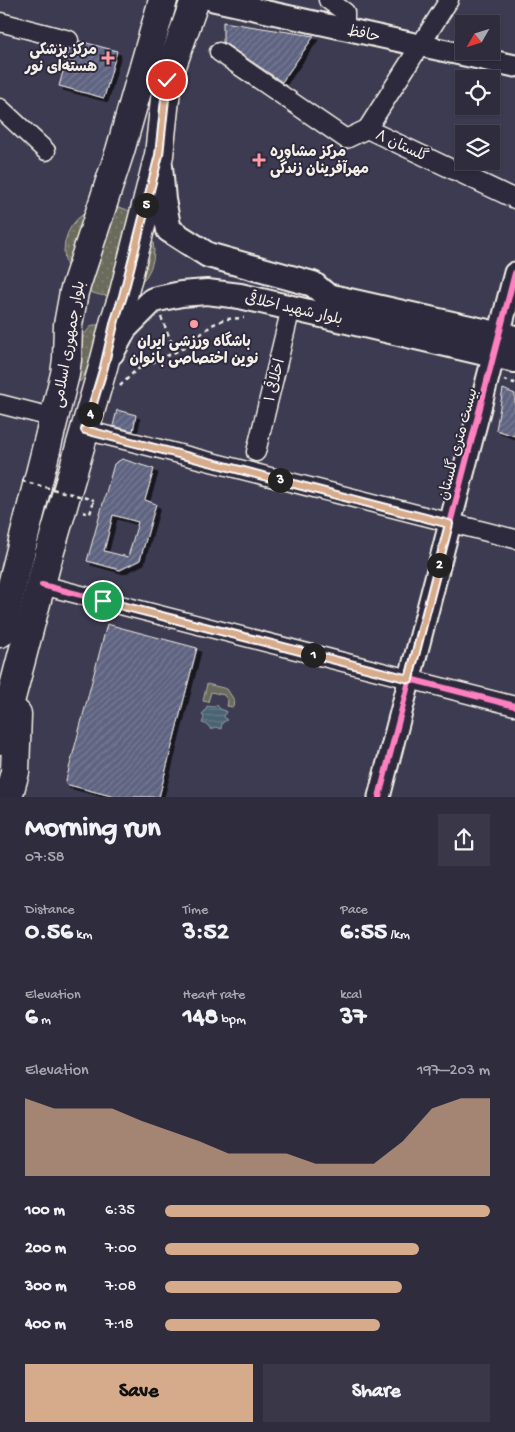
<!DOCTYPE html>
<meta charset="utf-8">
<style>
body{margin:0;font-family:"Gochi Hand","Playpen Sans Arabic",sans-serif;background:#3a3848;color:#f1f3f6;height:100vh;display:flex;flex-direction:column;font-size:19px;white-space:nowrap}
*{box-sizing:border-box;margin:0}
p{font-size:16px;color:#a7a7b0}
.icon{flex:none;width:28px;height:28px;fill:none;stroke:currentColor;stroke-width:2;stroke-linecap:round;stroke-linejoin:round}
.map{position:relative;height:797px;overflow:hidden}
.drawer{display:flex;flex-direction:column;background:#2e2c3d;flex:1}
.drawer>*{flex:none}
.needle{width:32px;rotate:231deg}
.tools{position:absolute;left:455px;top:15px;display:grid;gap:10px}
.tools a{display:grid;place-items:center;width:45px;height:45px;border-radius:0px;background:#2e2c3d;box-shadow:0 1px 4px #0004,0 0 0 1px #494857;font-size:25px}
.pin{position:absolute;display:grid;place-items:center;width:42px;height:42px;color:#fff;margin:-21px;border:2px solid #fff;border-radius:50%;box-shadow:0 1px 5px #0007}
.km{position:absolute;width:25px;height:25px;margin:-12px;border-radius:50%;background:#222;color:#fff;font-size:14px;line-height:25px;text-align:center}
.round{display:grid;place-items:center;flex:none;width:52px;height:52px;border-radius:0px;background:#3a3848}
.headline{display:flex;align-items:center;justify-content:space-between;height:85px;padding:0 25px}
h1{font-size:28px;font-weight:800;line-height:38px}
.metrics{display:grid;grid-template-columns:repeat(3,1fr);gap:8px;height:85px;padding:5px 25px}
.metrics div{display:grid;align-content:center}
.metrics b{font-size:25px;font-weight:800}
.metrics small{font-size:14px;font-weight:400}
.metrics p{font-size:14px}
.chart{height:140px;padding:10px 25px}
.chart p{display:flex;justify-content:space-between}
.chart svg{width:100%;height:90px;margin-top:5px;fill:#d6ab8b;opacity:.7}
.button{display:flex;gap:10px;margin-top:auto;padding:10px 25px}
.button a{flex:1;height:58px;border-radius:0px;background:#d6ab8b;color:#111;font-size:20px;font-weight:800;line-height:58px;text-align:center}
.button a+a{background:#3a3848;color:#f1f3f6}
ul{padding:0 25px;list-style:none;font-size:16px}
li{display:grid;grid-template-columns:80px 60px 1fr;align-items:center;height:38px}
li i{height:12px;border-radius:6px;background:#d6ab8b}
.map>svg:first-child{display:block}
.grass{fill:url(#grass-dots);stroke:#b0aea2}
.park{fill:#6b6b5d;stroke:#b0aea2}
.water{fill:url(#water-rules);stroke:#8e9ca2}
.building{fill:url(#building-hatch);stroke:#f4f1e8;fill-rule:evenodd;filter:url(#shadow)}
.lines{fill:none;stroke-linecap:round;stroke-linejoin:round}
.minor-casing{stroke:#f4f1e8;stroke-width:21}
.tertiary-casing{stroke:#f4f1e8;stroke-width:25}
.secondary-casing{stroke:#f4f1e8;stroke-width:28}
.primary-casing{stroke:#f4f1e8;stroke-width:31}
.path{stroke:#f4f1e8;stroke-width:2.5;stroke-dasharray:4 4;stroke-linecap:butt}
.minor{stroke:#2f2a3d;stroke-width:18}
.tertiary{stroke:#2f2a3d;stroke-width:21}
.secondary{stroke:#2f2a3d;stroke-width:24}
.primary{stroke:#2f2a3d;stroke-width:28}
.path-bridge{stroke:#f4f1e8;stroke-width:2.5;stroke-dasharray:4 4;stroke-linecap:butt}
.cycleway-casing{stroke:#2f2a3d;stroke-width:9}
.cycleway{stroke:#ff80c0;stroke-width:6}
.route-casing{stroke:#fff;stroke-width:10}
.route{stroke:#d6ab8b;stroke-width:6}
.poi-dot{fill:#ff9aa2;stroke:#2f2a3d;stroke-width:2}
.labels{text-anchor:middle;stroke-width:4;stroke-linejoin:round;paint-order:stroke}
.street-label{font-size:15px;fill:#f4f1e8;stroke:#2f2a3d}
.poi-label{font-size:15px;font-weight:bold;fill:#f4f1e8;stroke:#2f2a3d;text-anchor:end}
</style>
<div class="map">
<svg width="515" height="797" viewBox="0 0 515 797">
<defs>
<pattern id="grass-dots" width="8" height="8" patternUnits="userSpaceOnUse" patternTransform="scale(1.25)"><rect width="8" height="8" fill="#6b6b5d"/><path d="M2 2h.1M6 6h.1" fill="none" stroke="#818174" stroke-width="1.8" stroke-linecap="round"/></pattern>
<pattern id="water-rules" width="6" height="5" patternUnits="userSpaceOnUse" patternTransform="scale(1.25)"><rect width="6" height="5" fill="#4a6373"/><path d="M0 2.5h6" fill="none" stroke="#657a87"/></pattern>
<pattern id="building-hatch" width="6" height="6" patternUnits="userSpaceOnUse" patternTransform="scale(1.25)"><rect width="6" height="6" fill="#5f6481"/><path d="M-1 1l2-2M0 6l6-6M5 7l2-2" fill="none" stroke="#777b93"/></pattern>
<filter id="shadow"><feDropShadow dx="4" dy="4" stdDeviation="0" flood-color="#0009"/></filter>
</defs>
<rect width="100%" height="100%" fill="#3d3b51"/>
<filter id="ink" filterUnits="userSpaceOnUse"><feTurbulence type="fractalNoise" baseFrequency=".02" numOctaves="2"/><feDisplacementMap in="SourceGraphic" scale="10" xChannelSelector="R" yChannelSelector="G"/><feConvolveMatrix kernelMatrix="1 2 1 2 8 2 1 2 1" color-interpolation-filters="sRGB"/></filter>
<g filter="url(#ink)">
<g class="grass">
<circle cx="109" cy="251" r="45"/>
<path d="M 93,325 L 99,325 L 103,331 L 92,359 L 81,381 L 77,382 C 78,362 76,338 93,325 Z"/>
</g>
<path class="park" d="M 207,684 L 227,689 L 234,700 L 233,707 L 227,706 L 228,701 L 224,695 L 211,692 L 208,702 L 203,701 Z"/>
<path class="water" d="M 217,705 L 220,709 L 226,711 L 224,717 L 227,720 L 222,723 L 221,729 L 215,727 L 211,730 L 208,725 L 202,723 L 204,718 L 202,714 L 205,711 L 207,706 L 213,707 Z"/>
<g class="building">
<path d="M 223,22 L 314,36 L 282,82 L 223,42 Z"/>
<path d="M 79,41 L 117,51 L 104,98 L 59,86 L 69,50 L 76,48 Z"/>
<path d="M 503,389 L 515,394 L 515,436 L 496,430 Z"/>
<path d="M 117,410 L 136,415 L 133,431 L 113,426 Z"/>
<path d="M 122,459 L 154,469 L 145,500 L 156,504 L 140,560 L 120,570 L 87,561 L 114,464 ZM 113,515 L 138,522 L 128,557 L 104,551 Z"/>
<path d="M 107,624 L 197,648 L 159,797 L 115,797 L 65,784 Z"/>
</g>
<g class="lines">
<g class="minor-casing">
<g id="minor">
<path d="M 328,0 L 345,12 L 345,29"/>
<path d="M 0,22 L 69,40"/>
<path d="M 219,52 L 346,139 L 367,129"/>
<path d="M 0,108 L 46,151"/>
<path d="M 367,129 L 515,199"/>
<path d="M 367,129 L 449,0"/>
<path d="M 0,404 L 55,418"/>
<path d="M 85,430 L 515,539"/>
<path d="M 256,452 L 291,308"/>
<path d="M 42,585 L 515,706"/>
</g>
</g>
<g class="tertiary-casing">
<g id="tertiary">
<path d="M 213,0 L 515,66"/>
<path d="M 379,797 L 515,273"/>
</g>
</g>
<g class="secondary-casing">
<g id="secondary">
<path d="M 160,166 L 163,200 L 169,230 L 208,255 L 313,284 L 327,296 L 515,338"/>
<path d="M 112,352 L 125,328 L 153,300 L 181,294 L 207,292 L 240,296 L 515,360"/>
</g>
</g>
<g class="primary-casing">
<g id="primary">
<path d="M 0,633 L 65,374 L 67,359 L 68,325 L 74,292 L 120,151 L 163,0"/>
<path d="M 0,740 L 46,565 L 103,367 L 115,320 L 123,296 L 159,155 L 167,80 L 195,0"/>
<path d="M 8,797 L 15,772 L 17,714"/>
</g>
</g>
<g class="path">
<path d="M 161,317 L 176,353"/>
<path d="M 504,380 L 514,383 L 515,379"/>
<path d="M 120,386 L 136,370 L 184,348 L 212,325 L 225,319 L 244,318"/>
<path d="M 83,512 L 90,514 L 94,500"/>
</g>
<use href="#minor" class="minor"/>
<use href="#tertiary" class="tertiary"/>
<use href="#secondary" class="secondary"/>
<use href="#primary" class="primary"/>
<path class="path-bridge" d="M 22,481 L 94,500"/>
<g class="cycleway-casing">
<g id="cycleway">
<path d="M 42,585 L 515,706"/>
<path d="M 379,797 L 515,273"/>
</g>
</g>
<use href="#cycleway" class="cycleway"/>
</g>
</g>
<g class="lines" filter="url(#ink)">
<g class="route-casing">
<path id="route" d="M 103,601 L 409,679 L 449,524 L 85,430 L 104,367 L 115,320 L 123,296 L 159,155 L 167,80"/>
</g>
<use href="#route" class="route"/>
</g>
<g class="poi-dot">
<path d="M105.5 50.5h5v5h5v5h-5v5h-5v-5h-5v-5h5z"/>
<path d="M256.5 152.5h5v5h5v5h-5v5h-5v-5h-5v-5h5z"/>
<circle cx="194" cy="324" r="5"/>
</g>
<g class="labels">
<g class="street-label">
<text transform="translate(364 33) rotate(12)" y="5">حافظ</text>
<text transform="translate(402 145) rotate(25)" y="5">گلستان ۸</text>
<text transform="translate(294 308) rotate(13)" y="5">بلوار شهید اخلاقی</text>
<text transform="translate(68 344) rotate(-80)" y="5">بلوار جمهوری اسلامی</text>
<text transform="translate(274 380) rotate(-76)" y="5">اخلاقی ۱</text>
<text transform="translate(457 444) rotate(-75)" y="5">بیست متری گلستان</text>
</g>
<g class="poi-label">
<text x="97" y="54">مرکز پزشکی<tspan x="97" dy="17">هسته‌ای نور</tspan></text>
<text x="270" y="156" text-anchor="start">مرکز مشاوره<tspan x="270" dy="17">مهرآفرینان زندگی</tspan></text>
<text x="194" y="346" text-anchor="middle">باشگاه ورزشی ایران<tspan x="194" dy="17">نوین اختصاصی بانوان</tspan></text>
</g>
</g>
</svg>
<div class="tools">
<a><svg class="needle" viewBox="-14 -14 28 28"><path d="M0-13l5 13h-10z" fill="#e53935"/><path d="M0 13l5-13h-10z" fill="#a7a7b0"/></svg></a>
<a><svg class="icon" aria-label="locate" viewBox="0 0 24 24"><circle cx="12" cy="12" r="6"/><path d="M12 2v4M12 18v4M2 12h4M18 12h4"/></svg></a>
<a><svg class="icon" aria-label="layers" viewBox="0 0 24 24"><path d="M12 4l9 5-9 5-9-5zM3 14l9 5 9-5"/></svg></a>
</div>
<div class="pin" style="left:103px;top:601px;background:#1e9e55"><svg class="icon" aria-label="arrive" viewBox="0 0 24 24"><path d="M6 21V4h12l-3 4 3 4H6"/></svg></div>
<div class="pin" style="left:167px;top:80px;background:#d93025"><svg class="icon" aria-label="check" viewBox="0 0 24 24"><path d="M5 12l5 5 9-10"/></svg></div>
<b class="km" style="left:313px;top:655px">1</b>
<b class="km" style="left:439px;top:565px">2</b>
<b class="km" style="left:280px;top:480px">3</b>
<b class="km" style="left:90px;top:414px">4</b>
<b class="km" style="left:146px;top:205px">5</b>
</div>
<section class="drawer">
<div class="headline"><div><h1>Morning run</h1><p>07:58</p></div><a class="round"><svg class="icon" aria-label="share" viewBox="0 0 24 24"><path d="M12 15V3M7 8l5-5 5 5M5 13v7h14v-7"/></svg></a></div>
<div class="metrics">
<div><p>Distance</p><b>0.56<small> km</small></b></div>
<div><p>Time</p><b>3:52</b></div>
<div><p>Pace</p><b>6:55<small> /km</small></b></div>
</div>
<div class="metrics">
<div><p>Elevation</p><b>6<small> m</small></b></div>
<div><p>Heart rate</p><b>148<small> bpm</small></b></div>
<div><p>kcal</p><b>37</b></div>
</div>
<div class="chart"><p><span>Elevation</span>197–203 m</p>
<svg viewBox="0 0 160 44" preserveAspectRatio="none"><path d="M0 44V6L10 11L20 11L30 11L40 17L50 22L60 27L70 33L80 33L90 33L100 38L110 38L120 38L130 27L140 11L150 6L160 6V44z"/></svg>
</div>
<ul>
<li><b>100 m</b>6:35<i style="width:100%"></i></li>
<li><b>200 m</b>7:00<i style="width:78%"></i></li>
<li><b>300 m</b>7:08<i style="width:73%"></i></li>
<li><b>400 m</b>7:18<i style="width:66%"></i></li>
</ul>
<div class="button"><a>Save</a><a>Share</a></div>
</section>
